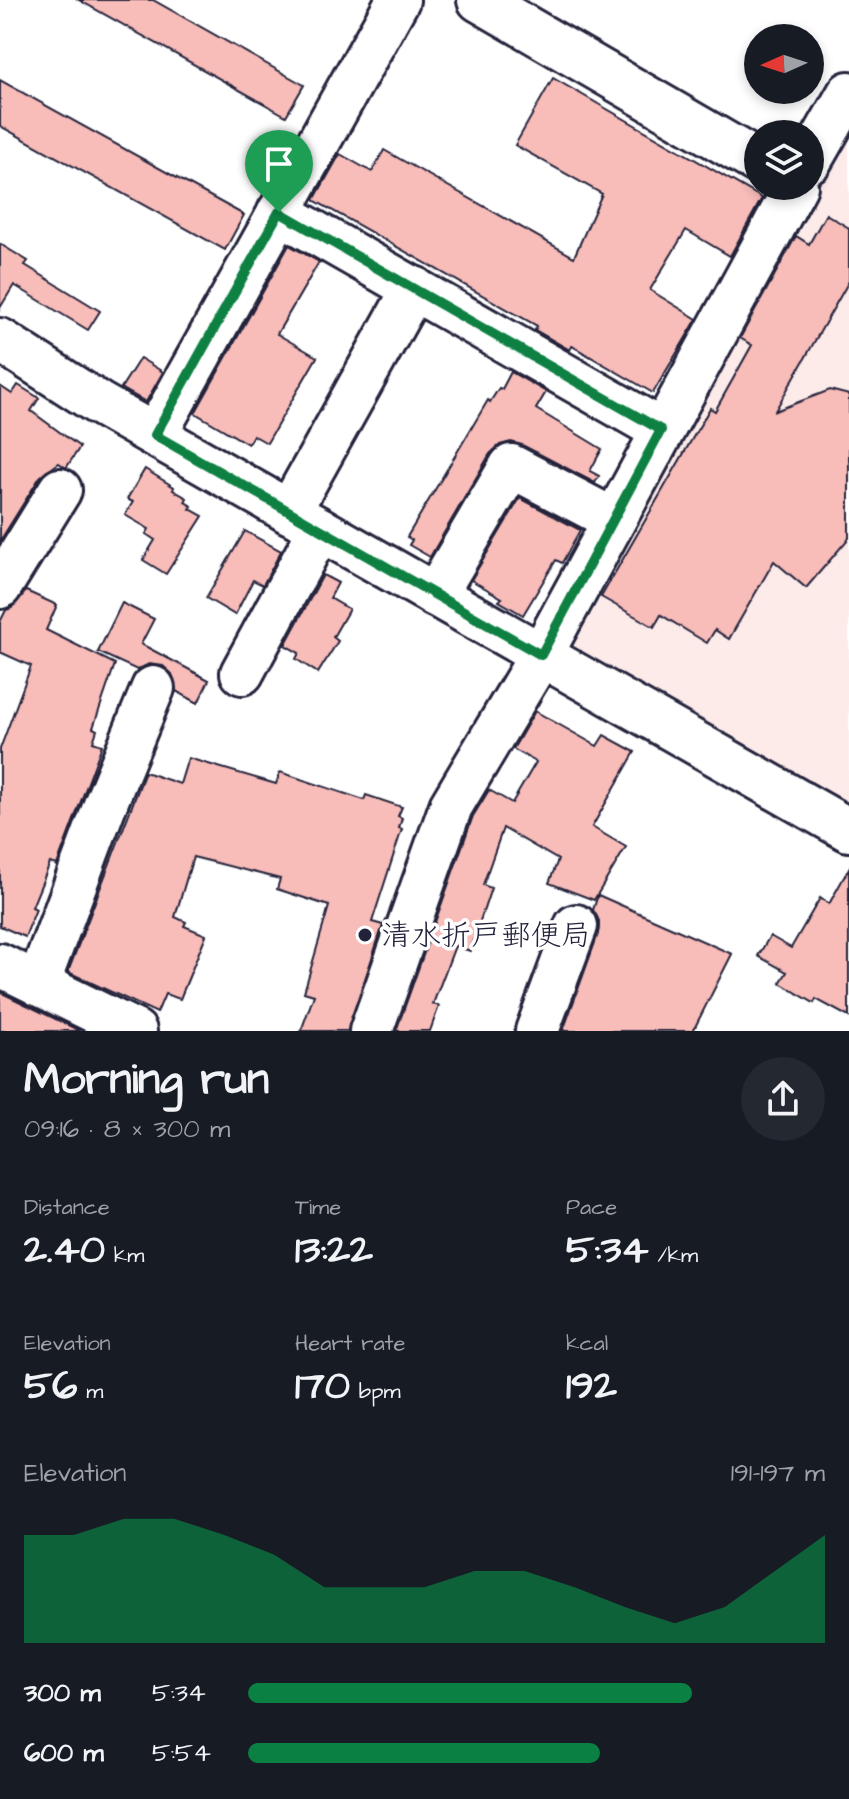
<!DOCTYPE html>
<meta charset="utf-8">
<style>
body{margin:0;font-family:"Architects Daughter","Klee One",sans-serif;background:#242831;color:#f1f3f6;height:100vh;display:flex;flex-direction:column;font-size:30px;white-space:nowrap}
*{box-sizing:border-box;margin:0}
p{font-size:26px;color:#9ea1a6}
.icon{flex:none;width:44px;height:44px;fill:none;stroke:currentColor;stroke-width:2;stroke-linecap:round;stroke-linejoin:round}
.map{position:relative;height:1031px;overflow:hidden}
.side{display:flex;flex-direction:column;background:#171b24;flex:1}
.side>*{flex:none}
.needle{width:52px;rotate:267deg}
.fabs{position:absolute;left:744px;top:24px;display:grid;gap:16px}
.fabs a{display:grid;place-items:center;width:80px;height:80px;border-radius:50%;background:#171b24;box-shadow:0 4px 12px #0003;font-size:40px}
.pin{position:absolute;display:grid;place-items:center;width:68px;height:68px;color:#fff;margin:-82px -34px;border-radius:50% 50% 50% 0;rotate:-45deg;box-shadow:0 0 8px #0007}
.pin .icon{rotate:45deg}
.round{display:grid;place-items:center;flex:none;width:84px;height:84px;border-radius:42px;background:#242831}
.head{display:flex;align-items:center;justify-content:space-between;height:136px;padding:0 24px}
h1{font-size:44px;font-weight:700;line-height:60px}
.figures{display:grid;grid-template-columns:repeat(3,1fr);gap:12px;height:136px;padding:8px 24px}
.figures div{display:grid;align-content:center}
.figures b{font-size:40px;font-weight:700}
.figures small{font-size:22px;font-weight:400}
.figures p{font-size:22px}
.chart{height:224px;padding:16px 24px}
.chart p{display:flex;justify-content:space-between}
.chart svg{width:100%;height:144px;margin-top:8px;fill:#0b8043;opacity:.7}
ul{padding:0 24px;list-style:none;font-size:26px}
li{display:grid;grid-template-columns:128px 96px 1fr;align-items:center;height:60px}
li i{height:20px;border-radius:10px;background:#0b8043}
.map>svg:first-child{display:block}
.built{fill:#fdebea}
.building{fill:#f8bcb9;stroke:#22223b;stroke-width:2}
.lines{fill:none;stroke-linecap:round;stroke-linejoin:round}
.minor-casing{stroke:#22223b;stroke-width:48}
.minor{stroke:#fff;stroke-width:42}
.route-casing{stroke:#fff;stroke-width:16}
.route{stroke:#0b8043;stroke-width:10}
.poi-dot{fill:#22223b;stroke:#fff;stroke-width:3}
.labels{text-anchor:middle;stroke-width:7;stroke-linejoin:round;paint-order:stroke}
.poi-label{font-size:30px;fill:#22223b;stroke:#fff;text-anchor:start}
</style>
<div class="map">
<svg width="849" height="1031" viewBox="0 0 849 1031">
<rect width="100%" height="100%" fill="#fff"/>
<filter id="ink" filterUnits="userSpaceOnUse"><feTurbulence type="fractalNoise" baseFrequency=".0125" numOctaves="2"/><feDisplacementMap in="SourceGraphic" scale="16" xChannelSelector="R" yChannelSelector="G"/><feConvolveMatrix kernelMatrix="1 2 1 2 8 2 1 2 1" color-interpolation-filters="sRGB"/></filter>
<g filter="url(#ink)">
<path class="built" d="M 849,128 L 849,803 L 571,644 L 566,632 Z"/>
<g class="building">
<path d="M 79,0 L 153,0 L 304,85 L 286,116 Z"/>
<path d="M 553,78 L 762,198 L 730,256 L 686,230 L 650,290 L 697,319 L 653,393 L 572,346 L 570,350 L 535,330 L 537,326 L 314,200 L 340,154 L 372,172 L 384,150 L 574,257 L 602,194 L 515,145 Z"/>
<path d="M 0,80 L 244,215 L 225,250 L 0,126 Z"/>
<path d="M 826,214 L 849,228 L 849,281 L 775,411 L 830,390 L 849,395 L 849,538 L 806,588 L 774,561 L 729,639 L 715,630 L 707,643 L 661,615 L 654,627 L 601,597 L 710,408 L 715,411 L 752,345 L 740,338 L 796,236 L 809,244 Z"/>
<path d="M 0,244 L 28,261 L 25,265 L 100,311 L 88,330 L 14,285 L 0,308 Z"/>
<path d="M 289,245 L 319,262 L 277,334 L 317,357 L 267,443 L 253,435 L 248,444 L 195,413 Z"/>
<path d="M 140,358 L 163,372 L 146,402 L 121,388 Z"/>
<path d="M 511,372 L 546,392 L 536,409 L 602,449 L 590,471 L 599,476 L 595,483 L 522,445 L 511,442 L 500,445 L 490,454 L 430,557 L 409,545 L 412,540 L 407,537 L 488,400 L 490,402 L 499,388 L 502,389 Z"/>
<path d="M 18,385 L 39,398 L 31,411 L 80,447 L 66,468 L 59,463 L 40,477 L 0,541 L 0,386 L 12,394 Z"/>
<path d="M 145,469 L 174,487 L 173,490 L 187,498 L 185,502 L 192,506 L 190,509 L 203,516 L 166,574 L 143,560 L 155,540 L 146,534 L 149,529 L 125,515 L 133,502 L 127,499 Z"/>
<path d="M 520,498 L 580,530 L 562,563 L 556,560 L 523,615 L 499,601 L 502,598 L 471,580 Z"/>
<path d="M 245,531 L 281,551 L 263,585 L 253,580 L 235,615 L 206,598 Z"/>
<path d="M 323,575 L 338,583 L 330,598 L 349,609 L 333,637 L 338,641 L 318,673 L 296,659 L 299,653 L 285,645 Z"/>
<path d="M 26,591 L 57,605 L 46,630 L 115,664 L 93,728 L 97,730 L 93,742 L 102,745 L 57,865 L 50,863 L 32,907 L 36,909 L 25,937 L 0,926 L 0,749 L 31,666 L 0,652 L 0,622 L 6,610 L 12,608 Z"/>
<path d="M 122,603 L 154,619 L 141,644 L 209,680 L 198,703 L 176,691 L 172,674 L 163,666 L 149,664 L 137,670 L 98,652 Z"/>
<path d="M 535,711 L 597,746 L 604,735 L 635,752 L 592,827 L 626,847 L 594,900 L 549,883 L 558,860 L 503,828 L 483,885 L 491,888 L 470,951 L 455,946 L 433,1004 L 439,1006 L 430,1031 L 396,1031 L 473,816 L 489,790 L 512,803 L 536,762 L 513,749 Z"/>
<path d="M 188,758 L 276,784 L 280,772 L 364,800 L 366,795 L 402,807 L 398,816 L 402,818 L 399,828 L 402,829 L 372,922 L 383,925 L 348,1031 L 301,1031 L 314,995 L 304,992 L 329,906 L 277,889 L 280,879 L 193,857 L 175,917 L 186,922 L 184,926 L 206,935 L 180,999 L 165,994 L 157,1013 L 68,972 L 145,772 L 180,784 Z"/>
<path d="M 849,868 L 849,1017 L 816,999 L 814,1003 L 780,983 L 787,972 L 758,956 L 770,936 L 791,948 L 820,898 L 829,904 Z"/>
<path d="M 598,895 L 732,954 L 693,1031 L 563,1031 L 598,934 L 599,921 L 593,910 Z"/>
<path d="M 0,992 L 29,1006 L 80,1031 L 0,1031 Z"/>
</g>
<g class="lines">
<g class="minor-casing">
<g id="minor">
<path d="M 479,0 L 758,162"/>
<path d="M 810,161 L 849,93"/>
<path d="M 279,212 L 661,430"/>
<path d="M 0,340 L 98,403 L 849,830"/>
<path d="M 155,435 L 398,0"/>
<path d="M 289,512 L 414,288"/>
<path d="M 0,587 L 60,490"/>
<path d="M 435,595 L 511,466 L 614,520"/>
<path d="M 242,673 L 320,529"/>
<path d="M 0,965 L 135,1031"/>
<path d="M 38,984 L 105,805 L 153,688"/>
<path d="M 371,1031 L 451,806 L 541,655 L 796,186"/>
<path d="M 537,1031 L 576,926"/>
</g>
</g>
<use href="#minor" class="minor"/>
</g>
</g>
<g class="lines" filter="url(#ink)">
<g class="route-casing">
<path id="route" d="M 279,212 L 661,430 L 541,655 L 155,435 Z"/>
</g>
<use href="#route" class="route"/>
</g>
<circle class="poi-dot" cx="365" cy="935" r="8"/>
<g class="labels">
<g class="poi-label">
<text x="381" y="945">清水折戸郵便局</text>
</g>
</g>
</svg>
<div class="fabs">
<a><svg class="needle" viewBox="-14 -14 28 28"><path d="M0-13l5 13h-10z" fill="#e53935"/><path d="M0 13l5-13h-10z" fill="#9ea1a6"/></svg></a>
<a><svg class="icon" aria-label="layers" viewBox="0 0 24 24"><path d="M12 4l9 5-9 5-9-5zM3 14l9 5 9-5"/></svg></a>
</div>
<div class="pin" style="left:279px;top:212px;background:#1e9e55"><svg class="icon" aria-label="arrive" viewBox="0 0 24 24"><path d="M6 21V4h12l-3 4 3 4H6"/></svg></div>
</div>
<section class="side">
<div class="head"><div><h1>Morning run</h1><p>09:16 · 8 × 300 m</p></div><a class="round"><svg class="icon" aria-label="share" viewBox="0 0 24 24"><path d="M12 15V3M7 8l5-5 5 5M5 13v7h14v-7"/></svg></a></div>
<div class="figures">
<div><p>Distance</p><b>2.40<small> km</small></b></div>
<div><p>Time</p><b>13:22</b></div>
<div><p>Pace</p><b>5:34<small> /km</small></b></div>
</div>
<div class="figures">
<div><p>Elevation</p><b>56<small> m</small></b></div>
<div><p>Heart rate</p><b>170<small> bpm</small></b></div>
<div><p>kcal</p><b>192</b></div>
</div>
<div class="chart"><p><span>Elevation</span>191–197 m</p>
<svg viewBox="0 0 160 44" preserveAspectRatio="none"><path d="M0 44V11L10 11L20 6L30 6L40 11L50 17L60 27L70 27L80 27L90 22L100 22L110 27L120 33L130 38L140 33L150 22L160 11V44z"/></svg>
</div>
<ul>
<li><b>300 m</b>5:34<i style="width:77%"></i></li>
<li><b>600 m</b>5:54<i style="width:61%"></i></li>
</ul>
</section>
